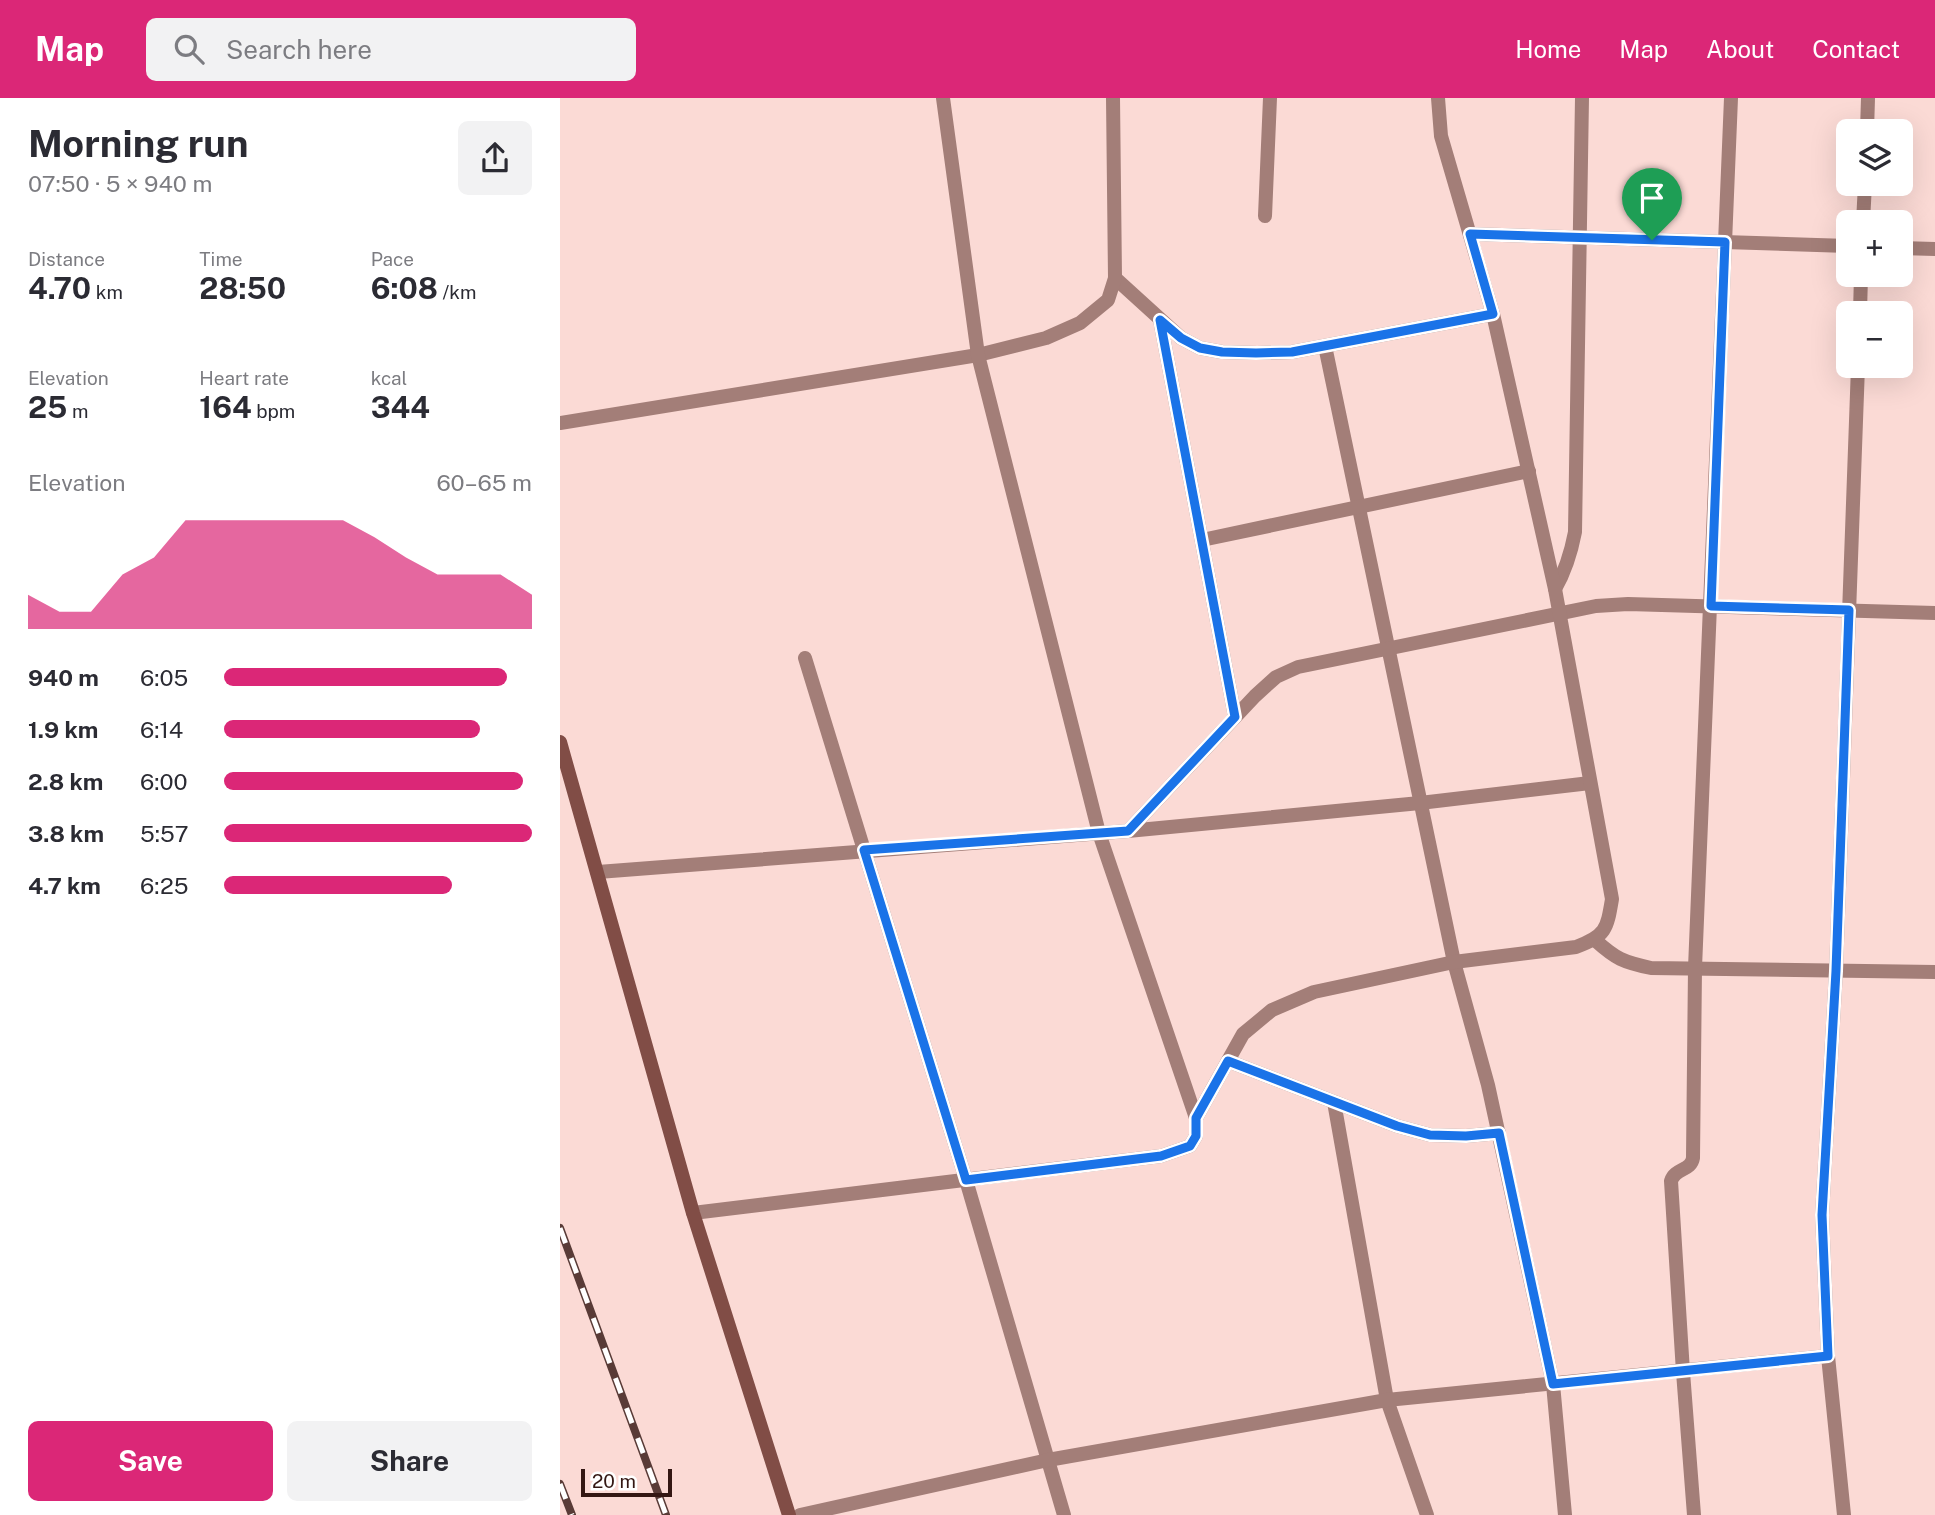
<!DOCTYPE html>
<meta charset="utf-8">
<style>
body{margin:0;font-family:"Public Sans",sans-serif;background:#f2f2f3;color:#2b2b33;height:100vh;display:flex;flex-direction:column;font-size:26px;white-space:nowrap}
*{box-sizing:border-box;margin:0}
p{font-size:23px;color:#7c7c81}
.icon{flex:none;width:38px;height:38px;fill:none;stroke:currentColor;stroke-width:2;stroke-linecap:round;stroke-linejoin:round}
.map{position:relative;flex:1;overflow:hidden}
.side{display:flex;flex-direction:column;background:#fff;width:560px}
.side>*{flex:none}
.controls{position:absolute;left:1276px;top:21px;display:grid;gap:14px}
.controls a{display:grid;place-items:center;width:77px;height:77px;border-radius:10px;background:#fff;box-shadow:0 7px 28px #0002;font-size:35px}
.scale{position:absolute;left:21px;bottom:18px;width:91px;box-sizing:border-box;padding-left:7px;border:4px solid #341713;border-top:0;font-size:19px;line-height:24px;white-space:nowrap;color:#341713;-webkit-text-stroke:5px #fff;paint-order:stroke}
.pin{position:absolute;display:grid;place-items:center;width:60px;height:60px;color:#fff;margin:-72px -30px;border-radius:50% 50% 50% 0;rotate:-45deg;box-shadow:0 0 7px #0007}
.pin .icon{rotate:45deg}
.round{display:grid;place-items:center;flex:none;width:74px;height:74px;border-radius:10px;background:#f2f2f3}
.summary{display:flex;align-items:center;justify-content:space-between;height:119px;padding:0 28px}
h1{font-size:38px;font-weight:700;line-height:52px}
.figures{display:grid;grid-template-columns:repeat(3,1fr);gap:10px;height:119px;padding:7px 28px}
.figures div{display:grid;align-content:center}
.figures b{font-size:30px;font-weight:700}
.figures small{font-size:19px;font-weight:400}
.figures p{font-size:19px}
.chart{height:196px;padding:14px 28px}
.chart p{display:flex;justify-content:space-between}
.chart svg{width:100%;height:126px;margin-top:7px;fill:#db2777;opacity:.7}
.action{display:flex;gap:14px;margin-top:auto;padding:14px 28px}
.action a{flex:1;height:80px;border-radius:10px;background:#db2777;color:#fff;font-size:28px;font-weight:700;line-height:80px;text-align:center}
.action a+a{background:#f2f2f3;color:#2b2b33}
ul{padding:0 28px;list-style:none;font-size:23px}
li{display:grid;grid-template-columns:112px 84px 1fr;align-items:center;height:52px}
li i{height:18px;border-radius:9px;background:#db2777}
header{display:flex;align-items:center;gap:42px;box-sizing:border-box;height:98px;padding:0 35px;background:#db2777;color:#fff}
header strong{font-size:33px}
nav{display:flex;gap:38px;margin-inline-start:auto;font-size:24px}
.search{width:490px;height:63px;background:#f2f2f3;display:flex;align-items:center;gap:18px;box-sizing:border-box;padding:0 24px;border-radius:10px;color:#7c7c81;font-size:26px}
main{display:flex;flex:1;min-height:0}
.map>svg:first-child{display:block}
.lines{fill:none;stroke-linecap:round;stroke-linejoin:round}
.service{stroke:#a37e78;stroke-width:14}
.minor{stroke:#a37e78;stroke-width:14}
.secondary{stroke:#814d46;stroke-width:14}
.rail-casing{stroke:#593b37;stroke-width:8}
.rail{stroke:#fff;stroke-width:5;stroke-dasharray:16;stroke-linecap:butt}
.route-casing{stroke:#fff;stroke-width:14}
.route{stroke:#1a73e8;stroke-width:9}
</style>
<header>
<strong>Map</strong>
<div class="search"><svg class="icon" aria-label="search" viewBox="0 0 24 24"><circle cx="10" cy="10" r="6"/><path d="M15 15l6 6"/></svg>Search here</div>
<nav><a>Home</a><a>Map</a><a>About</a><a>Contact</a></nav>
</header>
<main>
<section class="side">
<div class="summary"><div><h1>Morning run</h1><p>07:50 · 5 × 940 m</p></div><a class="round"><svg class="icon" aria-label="share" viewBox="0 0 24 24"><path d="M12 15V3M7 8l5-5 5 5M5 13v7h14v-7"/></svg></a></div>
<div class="figures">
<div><p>Distance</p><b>4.70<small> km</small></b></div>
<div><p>Time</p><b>28:50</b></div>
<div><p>Pace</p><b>6:08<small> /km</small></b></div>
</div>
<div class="figures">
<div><p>Elevation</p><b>25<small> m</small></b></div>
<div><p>Heart rate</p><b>164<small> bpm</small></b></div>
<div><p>kcal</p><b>344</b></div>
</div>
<div class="chart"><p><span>Elevation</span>60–65 m</p>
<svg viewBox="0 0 160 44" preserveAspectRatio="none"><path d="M0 44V32L10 38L20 38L30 25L40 19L50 6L60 6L70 6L80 6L90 6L100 6L110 12L120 19L130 25L140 25L150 25L160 32V44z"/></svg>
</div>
<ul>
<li><b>940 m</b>6:05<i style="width:92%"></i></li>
<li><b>1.9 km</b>6:14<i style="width:83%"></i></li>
<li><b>2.8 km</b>6:00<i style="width:97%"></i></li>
<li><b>3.8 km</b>5:57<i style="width:100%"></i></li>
<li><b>4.7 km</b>6:25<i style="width:74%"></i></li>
</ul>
<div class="action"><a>Save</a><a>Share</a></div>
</section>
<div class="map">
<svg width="1375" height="1417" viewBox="0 0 1375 1417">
<rect width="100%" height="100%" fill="#fbdad5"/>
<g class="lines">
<path class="service" d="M 245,560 L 304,752"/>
<g class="minor">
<path d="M 1307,33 L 1308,0"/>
<path d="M 705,118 L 710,0"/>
<path d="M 1303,124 L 1305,86"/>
<path d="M 910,136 L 1288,148"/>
<path d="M 1340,150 L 1375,151"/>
<path d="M 555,180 L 621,240 L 640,250 L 662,254 L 697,255 L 732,254 L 933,216"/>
<path d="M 1300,215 L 1301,177"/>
<path d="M 600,222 L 675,619"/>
<path d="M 765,248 L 894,864 L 928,987 L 993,1286 L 1005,1417"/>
<path d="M 0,325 L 418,257 L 486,240 L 520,225 L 548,202 L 555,180 L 553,0"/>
<path d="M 642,442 L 969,373"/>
<path d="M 995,491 C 1006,472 1011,455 1015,434 L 1022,0"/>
<path d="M 568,733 L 695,598 L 716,579 L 738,569 L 1036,508 L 1068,506 L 1375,515"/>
<path d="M 304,752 L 406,1082 L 504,1417"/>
<path d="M 38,774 L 568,733 L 860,705 L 1030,685"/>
<path d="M 1035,842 C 1056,861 1063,864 1091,870 L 1375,874"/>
<path d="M 668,963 L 837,1028 L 870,1037 L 906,1038 L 939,1035"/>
<path d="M 774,1004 L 827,1302 L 867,1417"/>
<path d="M 636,1020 L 683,936 L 712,912 L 754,894 L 894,864 L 1016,849 C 1046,838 1047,831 1052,801 L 995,491 L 933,216 L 881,38 L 878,0"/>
<path d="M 133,1115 L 601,1058 L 630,1048 L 636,1038 L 636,1020 L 539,735 L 418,257 L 383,0"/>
<path d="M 240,1417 L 488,1362 L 827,1302 L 1268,1258"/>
<path d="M 1134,1417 L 1123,1274 L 1111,1083 C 1115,1070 1131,1073 1133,1060 L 1135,870 L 1171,0"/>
<path d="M 1284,1417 L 1268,1258 L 1262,1117 L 1276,873 L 1298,268"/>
</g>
<path class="secondary" d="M 0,644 L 133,1115 L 229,1417"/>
<g class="rail-casing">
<g id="rail">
<path d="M 0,1130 L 106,1417"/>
<path d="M 0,1386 L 12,1417"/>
</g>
</g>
<use href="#rail" class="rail"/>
</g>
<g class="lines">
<g class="route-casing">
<path id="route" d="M 910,136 L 1165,144 L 1151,508 L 1289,512 L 1276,873 L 1262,1117 L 1268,1258 L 993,1286 L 939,1035 L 906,1038 L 870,1037 L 837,1028 L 668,963 L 636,1020 L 636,1038 L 630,1048 L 601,1058 L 406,1082 L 304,752 L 568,733 L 675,619 L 600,222 L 621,240 L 640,250 L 662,254 L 696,255 L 732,254 L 933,216 Z"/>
</g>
<use href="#route" class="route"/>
</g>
</svg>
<div class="controls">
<a><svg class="icon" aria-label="layers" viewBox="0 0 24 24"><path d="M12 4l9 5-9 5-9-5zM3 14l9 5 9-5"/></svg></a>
<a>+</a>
<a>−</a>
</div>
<div class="scale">20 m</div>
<div class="pin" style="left:1092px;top:142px;background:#1e9e55"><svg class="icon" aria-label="arrive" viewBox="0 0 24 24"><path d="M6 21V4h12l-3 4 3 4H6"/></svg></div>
</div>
</main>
